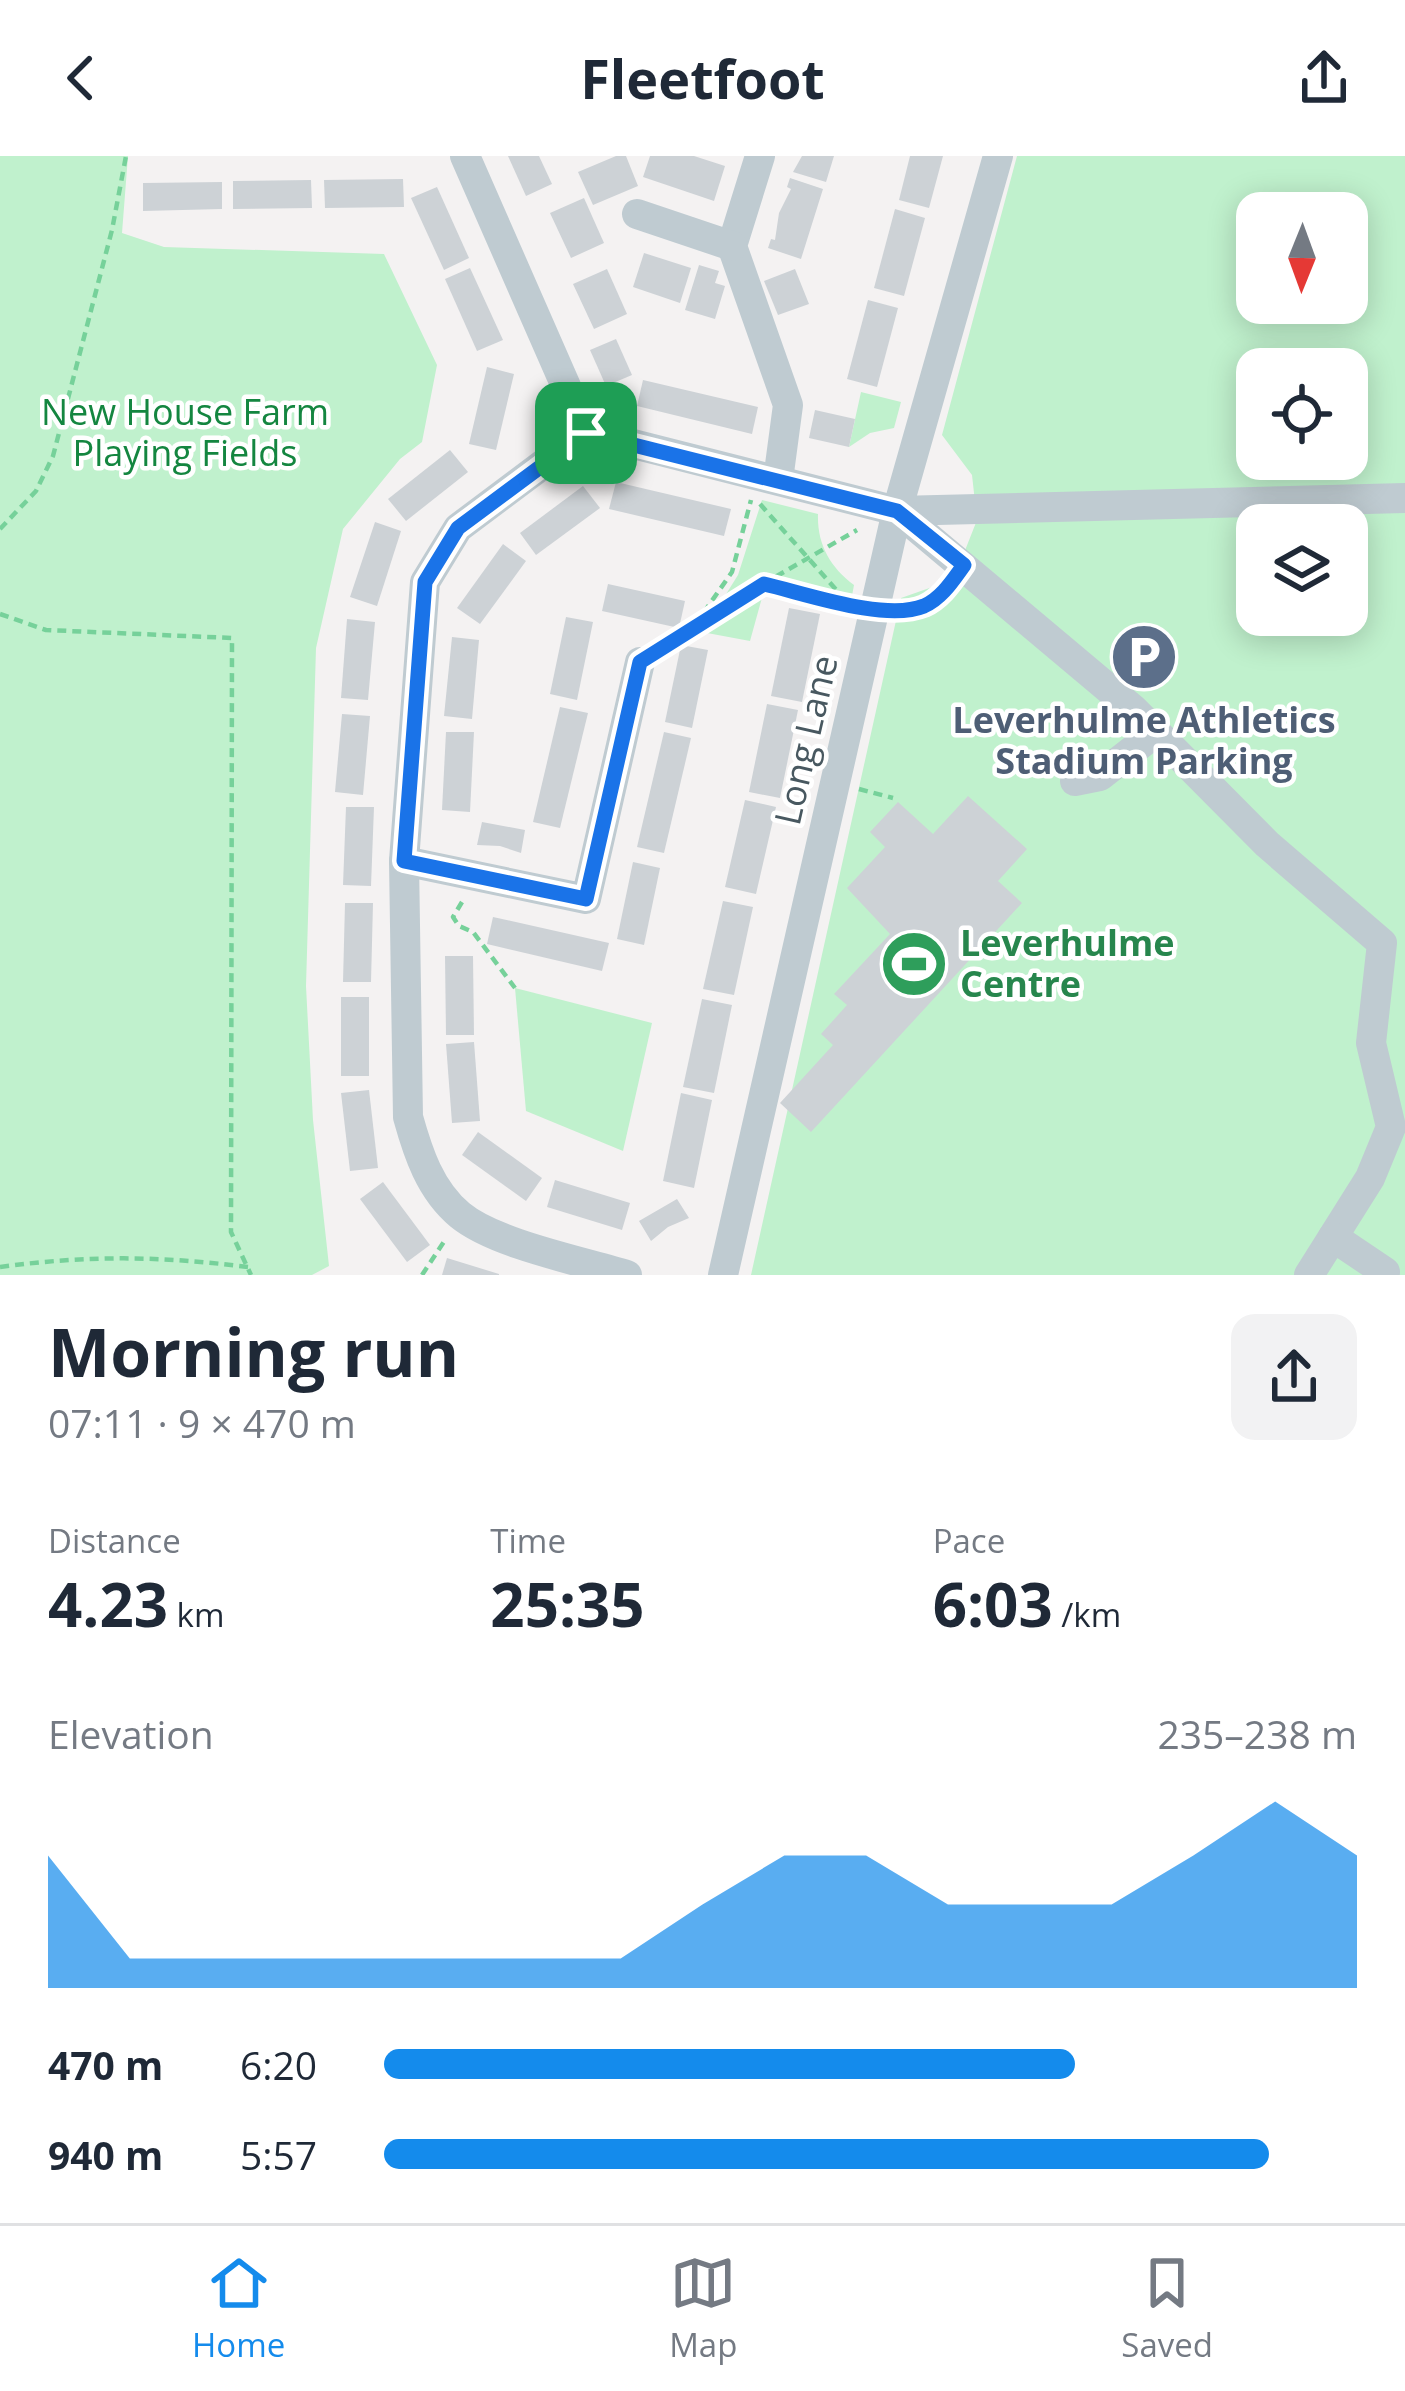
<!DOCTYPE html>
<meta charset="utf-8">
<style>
body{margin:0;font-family:"Open Sans",sans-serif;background:#f2f2f3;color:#1f2937;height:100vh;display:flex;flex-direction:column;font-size:45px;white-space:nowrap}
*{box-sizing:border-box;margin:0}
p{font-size:39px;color:#747a83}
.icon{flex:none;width:66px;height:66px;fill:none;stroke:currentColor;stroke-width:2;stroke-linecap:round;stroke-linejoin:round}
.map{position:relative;height:1119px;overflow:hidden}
.sheet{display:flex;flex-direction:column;background:#fff;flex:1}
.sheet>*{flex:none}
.needle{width:78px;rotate:181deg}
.controls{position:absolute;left:1236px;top:36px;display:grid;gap:24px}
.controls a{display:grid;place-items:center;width:132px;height:132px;border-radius:24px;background:#fff;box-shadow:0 6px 30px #0003;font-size:60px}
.pin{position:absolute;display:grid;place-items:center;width:102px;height:102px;color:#fff;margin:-51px;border-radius:24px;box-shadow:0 6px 18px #0006}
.round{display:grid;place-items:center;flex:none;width:126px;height:126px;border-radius:24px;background:#f2f2f3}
.summary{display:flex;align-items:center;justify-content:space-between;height:204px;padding:0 48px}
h1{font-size:66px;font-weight:700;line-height:90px}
.figures{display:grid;grid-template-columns:repeat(3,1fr);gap:18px;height:204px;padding:12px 48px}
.figures div{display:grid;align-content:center}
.figures b{font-size:60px;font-weight:700}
.figures small{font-size:33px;font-weight:400}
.figures p{font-size:33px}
.chart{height:336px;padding:24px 48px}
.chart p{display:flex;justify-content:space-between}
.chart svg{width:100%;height:216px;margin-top:12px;fill:#148bec;opacity:.7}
ul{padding:0 48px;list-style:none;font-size:39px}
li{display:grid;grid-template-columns:192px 144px 1fr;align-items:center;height:90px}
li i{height:30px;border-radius:15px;background:#148bec}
header{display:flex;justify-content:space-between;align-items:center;height:156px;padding:0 48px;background:#fff;font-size:54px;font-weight:700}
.tabs{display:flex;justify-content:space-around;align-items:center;height:168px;border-top:3px solid #e0e1e3;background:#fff;font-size:33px;color:#747a83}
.tabs a{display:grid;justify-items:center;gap:6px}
.tabs .selected{color:#148bec}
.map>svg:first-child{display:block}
.green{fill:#c0f1cd;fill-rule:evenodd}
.building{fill:#cdd2d6}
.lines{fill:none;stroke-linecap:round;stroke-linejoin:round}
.path{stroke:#76d19a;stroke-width:4.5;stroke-dasharray:9 6;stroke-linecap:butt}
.minor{stroke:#bfcbd1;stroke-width:30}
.route-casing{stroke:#fff;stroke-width:24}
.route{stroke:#1a73e8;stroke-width:15}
.labels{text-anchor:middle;stroke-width:9;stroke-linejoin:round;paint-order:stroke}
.park-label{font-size:36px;fill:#148640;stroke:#fff}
.service-label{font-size:36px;font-weight:bold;fill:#4e5e75;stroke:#fff}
.street-label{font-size:36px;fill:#485860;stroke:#fff}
.leisure-label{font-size:36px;font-weight:bold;fill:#27864d;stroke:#fff;text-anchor:start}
</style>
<header><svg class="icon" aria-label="back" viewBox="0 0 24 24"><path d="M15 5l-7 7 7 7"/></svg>Fleetfoot<svg class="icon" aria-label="share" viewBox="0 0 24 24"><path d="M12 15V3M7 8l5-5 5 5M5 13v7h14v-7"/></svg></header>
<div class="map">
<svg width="1405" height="1119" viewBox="0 0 1405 1119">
<rect width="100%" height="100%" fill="#f4f2f2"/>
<g class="green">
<path d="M 0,0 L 128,0 L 122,77 L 164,91 L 384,98 L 437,209 L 422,286 L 400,303 L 343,373 L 316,492 L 306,830 L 313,964 L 329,1110 L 312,1119 L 0,1119 Z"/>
<path d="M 1017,0 L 1405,0 L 1405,1119 L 751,1119 L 901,442 L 938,429 L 964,397 L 977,364 L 972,319 L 942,279 ZM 1257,57 L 1347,57 L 1347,147 L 1257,147 ZM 1257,213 L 1347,213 L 1347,303 L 1257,303 ZM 1257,369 L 1347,369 L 1347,459 L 1257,459 Z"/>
<path d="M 861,236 L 901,246 L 894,272 L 870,277 L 849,291 Z"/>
<path d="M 762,344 L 818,358 C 817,388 830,411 854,429 L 849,456 L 763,438 L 750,485 L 691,474 L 723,443 L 738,419 Z"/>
<path d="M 515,832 L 652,867 L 623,995 L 526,955 Z"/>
</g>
<g class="building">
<path d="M 508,0 L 539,0 L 552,28 L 526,40 Z"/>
<path d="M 616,0 L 626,0 L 638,30 L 593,49 L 578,16 Z"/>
<path d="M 650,0 L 694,0 L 725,10 L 714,45 L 643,21 Z"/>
<path d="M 802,0 L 834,0 L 826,26 L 793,16 Z"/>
<path d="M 910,0 L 943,0 L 929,52 L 899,44 Z"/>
<path d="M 790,22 L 823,33 L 801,103 L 768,92 L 771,83 L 775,84 L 779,57 L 791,33 L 787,31 Z"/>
<path d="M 403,23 L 404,51 L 325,52 L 324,24 Z"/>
<path d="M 311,24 L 312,52 L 233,53 L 233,25 Z"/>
<path d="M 222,26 L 222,53 L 143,55 L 143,27 Z"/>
<path d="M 437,31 L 469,102 L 444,114 L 411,42 Z"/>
<path d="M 584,42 L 604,87 L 571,102 L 550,57 Z"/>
<path d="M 895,53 L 925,62 L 904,140 L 874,132 Z"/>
<path d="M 644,97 L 691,112 L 680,147 L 633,131 Z"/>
<path d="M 699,109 L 719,115 L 715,127 L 725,130 L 715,163 L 685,154 Z"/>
<path d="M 470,112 L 503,184 L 477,195 L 445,123 Z"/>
<path d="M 607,113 L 627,158 L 594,173 L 573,128 Z"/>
<path d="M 795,113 L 809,148 L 778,159 L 764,125 Z"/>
<path d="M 868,144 L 898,152 L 877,231 L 847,223 Z"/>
<path d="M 616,183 L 632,219 L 606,230 L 590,194 Z"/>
<path d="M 487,211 L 514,218 L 496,294 L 469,288 Z"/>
<path d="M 643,224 L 758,251 L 752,278 L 637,250 Z"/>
<path d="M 815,254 L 855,263 L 849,291 L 809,282 Z"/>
<path d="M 450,294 L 468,316 L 406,365 L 388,343 Z"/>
<path d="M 616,326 L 731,353 L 724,380 L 609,353 Z"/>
<path d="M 583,330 L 600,352 L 536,399 L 520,377 Z"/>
<path d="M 375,366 L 401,375 L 377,450 L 350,441 Z"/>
<path d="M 503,388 L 526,405 L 480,468 L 457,452 Z"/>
<path d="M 608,428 L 685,445 L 679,472 L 602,455 Z"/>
<path d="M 789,452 L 820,458 L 802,546 L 771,540 Z"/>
<path d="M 566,461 L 593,466 L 577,544 L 550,538 Z"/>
<path d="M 347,463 L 375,466 L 368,544 L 341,542 Z"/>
<path d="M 452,481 L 479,484 L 472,563 L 444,560 Z"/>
<path d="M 681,489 L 708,494 L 692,572 L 665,566 Z"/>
<path d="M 767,548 L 798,554 L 780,642 L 749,636 Z"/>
<path d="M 560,551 L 588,557 L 560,672 L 533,666 Z"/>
<path d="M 342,558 L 370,560 L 363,639 L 335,636 Z"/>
<path d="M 446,576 L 474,576 L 470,656 L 442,654 Z"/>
<path d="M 664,576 L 691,582 L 664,697 L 637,691 Z"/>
<path d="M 968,640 L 1027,693 L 998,725 L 1022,747 L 811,976 L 780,947 L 833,889 L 821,878 L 847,849 L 834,838 L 890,778 L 847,732 L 885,691 L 870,676 L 898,646 L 933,678 Z"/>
<path d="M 745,644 L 776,651 L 756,738 L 725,731 Z"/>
<path d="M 346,651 L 374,651 L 371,730 L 343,729 Z"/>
<path d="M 482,666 L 525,674 L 521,697 L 500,690 L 477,689 Z"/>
<path d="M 633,706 L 660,712 L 644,789 L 617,783 Z"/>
<path d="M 723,745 L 753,751 L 734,839 L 703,833 Z"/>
<path d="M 345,747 L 373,747 L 371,826 L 343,826 Z"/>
<path d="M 493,761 L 609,787 L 602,815 L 487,788 Z"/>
<path d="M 445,800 L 473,800 L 474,879 L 446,879 Z"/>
<rect x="341" y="841" width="28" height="79"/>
<path d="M 702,843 L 732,849 L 714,937 L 683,931 Z"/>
<path d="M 474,886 L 480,965 L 452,967 L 446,888 Z"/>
<path d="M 369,934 L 378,1012 L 350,1015 L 341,937 Z"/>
<path d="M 681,937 L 712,944 L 694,1032 L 663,1025 Z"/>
<path d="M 478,976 L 542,1022 L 526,1045 L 462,999 Z"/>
<path d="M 555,1024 L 630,1047 L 622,1074 L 547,1051 Z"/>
<path d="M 383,1026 L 430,1089 L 407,1106 L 360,1043 Z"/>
<path d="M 677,1043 L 689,1062 L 668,1071 L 651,1085 L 639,1065 Z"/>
<path d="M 447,1102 L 499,1118 L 499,1119 L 442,1119 Z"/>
</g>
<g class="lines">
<g class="path">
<path d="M 760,348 L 848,447"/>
<path d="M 0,373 L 36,335 L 53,300 L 112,74 L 126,0"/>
<path d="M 763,428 L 857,374"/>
<path d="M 902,454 L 928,448 L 949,430"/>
<path d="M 0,458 L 46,474 L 232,482 L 231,1076 L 251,1119"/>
<path d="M 695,469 L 732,416 L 751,344"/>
<path d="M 660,493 L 763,428 L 849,447"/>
<path d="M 859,633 L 893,642"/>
<path d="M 462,746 L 453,761 L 459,770 L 473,776 L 515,832"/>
<path d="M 0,1111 C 88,1099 160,1100 248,1111"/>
<path d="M 422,1119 L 445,1084"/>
</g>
<g class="minor">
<path d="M 465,0 L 586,276"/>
<path d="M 760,0 L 732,90 L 788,249 L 778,324"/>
<path d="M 637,58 L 732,90"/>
<path d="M 586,276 L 458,372 L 425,426 L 404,705 L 408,961 C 418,997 430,1034 460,1059 C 495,1088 581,1105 627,1119"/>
<path d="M 586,276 L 897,355 L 1405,342"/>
<path d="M 897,355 L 1134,554 L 1267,688 L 1382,787 L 1371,887 L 1391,971 L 1370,1022 L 1309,1119"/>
<path d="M 1075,625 L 1100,620 L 1156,576"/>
<path d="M 404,705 L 586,743 L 640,506"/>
<path d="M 1333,1081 L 1385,1116"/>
<path d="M 723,1119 L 897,355 L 998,0"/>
</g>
</g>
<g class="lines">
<g class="route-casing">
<path id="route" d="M 586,277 L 897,355 L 964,409 C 953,424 942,442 924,450 C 885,466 804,437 764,428 L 640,506 L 586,743 L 404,705 L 425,426 L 458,372 Z"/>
</g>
<use href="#route" class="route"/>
</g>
<defs>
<g id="parking-disc" transform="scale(3.45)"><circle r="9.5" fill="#5c6f8a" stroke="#fff"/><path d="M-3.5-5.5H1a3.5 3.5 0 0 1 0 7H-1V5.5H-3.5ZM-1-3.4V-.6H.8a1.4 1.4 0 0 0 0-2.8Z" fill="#fff"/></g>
<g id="stadium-disc" transform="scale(3.45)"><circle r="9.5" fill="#2e9e5b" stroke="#fff"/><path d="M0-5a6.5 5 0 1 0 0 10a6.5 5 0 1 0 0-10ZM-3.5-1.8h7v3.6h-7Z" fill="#fff"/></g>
</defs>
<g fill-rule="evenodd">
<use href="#parking-disc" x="1144" y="501"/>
<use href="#stadium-disc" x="914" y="808"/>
</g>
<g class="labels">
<g class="park-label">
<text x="185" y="269">New House Farm<tspan x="185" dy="41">Playing Fields</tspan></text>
</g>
<g class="service-label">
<text x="1144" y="577">Leverhulme Athletics<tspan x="1144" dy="41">Stadium Parking</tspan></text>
</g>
<g class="street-label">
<text transform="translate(806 584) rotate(-77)" y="13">Long Lane</text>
</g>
<g class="leisure-label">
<text x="960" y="800">Leverhulme<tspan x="960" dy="41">Centre</tspan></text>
</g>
</g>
</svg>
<div class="controls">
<a><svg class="needle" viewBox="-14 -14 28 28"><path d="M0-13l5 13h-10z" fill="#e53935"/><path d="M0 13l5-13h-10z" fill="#747a83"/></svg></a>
<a><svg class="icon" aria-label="locate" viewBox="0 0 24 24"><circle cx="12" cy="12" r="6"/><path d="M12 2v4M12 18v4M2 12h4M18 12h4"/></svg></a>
<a><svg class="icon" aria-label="layers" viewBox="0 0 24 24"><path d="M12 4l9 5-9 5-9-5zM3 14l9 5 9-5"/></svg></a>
</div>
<div class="pin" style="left:586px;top:277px;background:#1e9e55"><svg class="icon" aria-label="arrive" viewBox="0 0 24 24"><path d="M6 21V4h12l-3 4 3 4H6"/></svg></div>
</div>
<section class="sheet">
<div class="summary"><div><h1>Morning run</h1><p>07:11 · 9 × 470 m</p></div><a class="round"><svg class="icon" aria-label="share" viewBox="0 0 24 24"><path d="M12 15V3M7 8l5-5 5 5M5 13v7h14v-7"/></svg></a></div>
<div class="figures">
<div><p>Distance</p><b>4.23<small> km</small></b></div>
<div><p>Time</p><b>25:35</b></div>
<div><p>Pace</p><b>6:03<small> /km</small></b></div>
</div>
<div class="chart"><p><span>Elevation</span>235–238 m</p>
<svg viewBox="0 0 160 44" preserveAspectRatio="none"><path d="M0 44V17L10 38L20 38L30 38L40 38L50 38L60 38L70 38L80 27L90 17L100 17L110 27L120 27L130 27L140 17L150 6L160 17V44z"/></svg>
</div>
<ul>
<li><b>470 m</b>6:20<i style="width:71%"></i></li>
<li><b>940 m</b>5:57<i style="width:91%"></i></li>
</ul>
</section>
<nav class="tabs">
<a class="selected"><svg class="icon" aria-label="home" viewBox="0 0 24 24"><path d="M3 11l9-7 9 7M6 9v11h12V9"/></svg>Home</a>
<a><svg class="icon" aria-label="map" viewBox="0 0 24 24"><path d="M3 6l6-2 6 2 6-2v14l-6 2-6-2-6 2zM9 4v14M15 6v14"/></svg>Map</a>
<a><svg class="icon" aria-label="saved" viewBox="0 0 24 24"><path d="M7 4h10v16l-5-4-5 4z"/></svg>Saved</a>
</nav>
